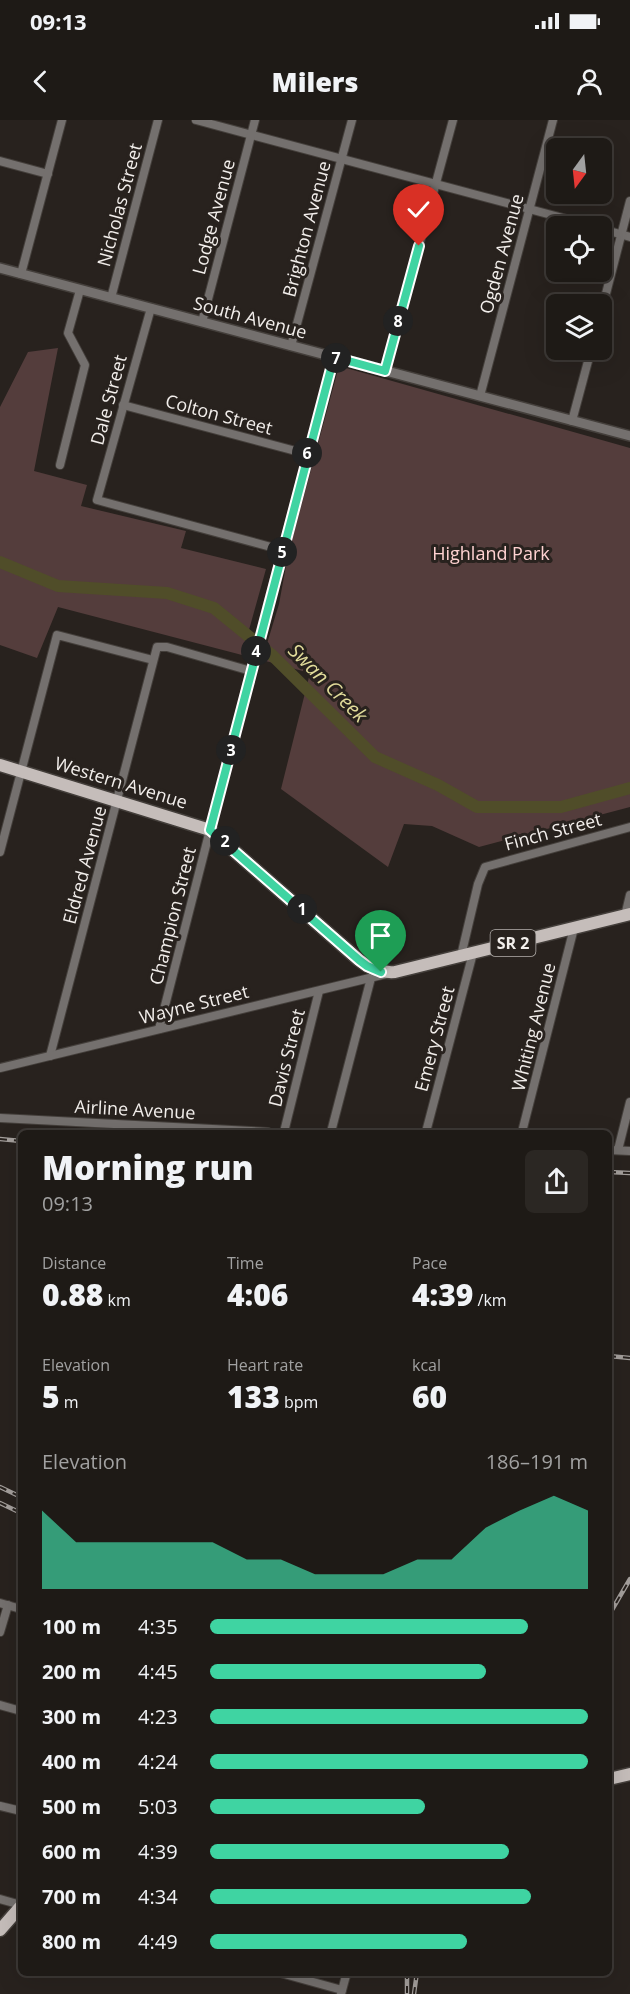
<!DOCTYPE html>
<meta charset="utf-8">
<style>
body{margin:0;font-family:"Open Sans",sans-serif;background:#2b2723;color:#f1f3f6;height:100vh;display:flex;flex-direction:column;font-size:22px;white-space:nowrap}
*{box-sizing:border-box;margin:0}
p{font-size:20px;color:#a1a1a1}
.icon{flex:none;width:33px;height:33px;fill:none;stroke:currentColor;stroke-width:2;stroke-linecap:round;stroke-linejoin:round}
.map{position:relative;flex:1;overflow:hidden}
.drawer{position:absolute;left:18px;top:1010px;width:594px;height:846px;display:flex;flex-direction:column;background:#1e1a16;border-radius:9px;box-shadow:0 6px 24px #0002,0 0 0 2px #3c3835}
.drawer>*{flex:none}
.needle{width:39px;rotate:195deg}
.tools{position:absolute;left:546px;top:18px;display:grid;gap:12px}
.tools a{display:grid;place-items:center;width:66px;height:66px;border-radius:9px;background:#1e1a16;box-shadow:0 6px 24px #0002,0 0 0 2px #3c3835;font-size:30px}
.pin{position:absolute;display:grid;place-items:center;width:51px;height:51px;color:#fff;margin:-62px -26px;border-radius:50% 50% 50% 0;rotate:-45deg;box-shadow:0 0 6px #0007}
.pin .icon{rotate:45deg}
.km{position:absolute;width:30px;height:30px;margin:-15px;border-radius:50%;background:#222;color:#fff;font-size:16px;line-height:30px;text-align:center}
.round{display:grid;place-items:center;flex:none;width:63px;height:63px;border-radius:9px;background:#2b2723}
.head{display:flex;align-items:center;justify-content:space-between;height:102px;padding:0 24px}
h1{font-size:33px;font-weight:800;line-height:45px}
.figures{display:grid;grid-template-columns:repeat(3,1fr);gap:9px;height:102px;padding:6px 24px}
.figures div{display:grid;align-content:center}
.figures b{font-size:30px;font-weight:800}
.figures small{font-size:16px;font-weight:400}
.figures p{font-size:16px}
.chart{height:168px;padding:12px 24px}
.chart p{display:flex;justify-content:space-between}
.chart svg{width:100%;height:108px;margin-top:6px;fill:#3fd4a2;opacity:.7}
ul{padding:0 24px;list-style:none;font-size:20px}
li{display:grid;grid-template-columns:96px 72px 1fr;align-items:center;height:45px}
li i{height:15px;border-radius:8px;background:#3fd4a2}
.status{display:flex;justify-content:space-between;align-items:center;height:42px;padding:0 30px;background:#1e1a16;direction:ltr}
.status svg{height:16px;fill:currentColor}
header{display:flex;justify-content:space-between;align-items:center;height:78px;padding:0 24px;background:#1e1a16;font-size:27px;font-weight:800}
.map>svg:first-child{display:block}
.green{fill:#543d3c}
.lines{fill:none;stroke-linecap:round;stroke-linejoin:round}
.river{stroke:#504d29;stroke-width:12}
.minor-casing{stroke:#443f3b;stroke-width:10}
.tertiary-casing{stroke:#443f3b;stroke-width:12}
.primary-casing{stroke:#443f3b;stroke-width:15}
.minor{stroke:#74706e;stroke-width:8}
.tertiary{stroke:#74706e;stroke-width:9}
.primary{stroke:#c5bdba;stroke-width:12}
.rail-casing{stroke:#a49f9c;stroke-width:4.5}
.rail{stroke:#28221e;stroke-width:2;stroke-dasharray:7;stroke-linecap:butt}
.route-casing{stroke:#fff;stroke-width:12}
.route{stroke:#3fd4a2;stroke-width:8}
.labels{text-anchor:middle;stroke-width:6;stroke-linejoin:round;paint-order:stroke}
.shield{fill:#28221e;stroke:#b5b1ae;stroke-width:1.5}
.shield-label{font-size:16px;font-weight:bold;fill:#f2eeeb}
.street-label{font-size:18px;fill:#f2eeeb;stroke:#28221e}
.park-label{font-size:18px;fill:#ffd2d1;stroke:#28221e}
.water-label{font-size:20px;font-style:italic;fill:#e1db9a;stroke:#28221e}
</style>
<div class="status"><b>09:13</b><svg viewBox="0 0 49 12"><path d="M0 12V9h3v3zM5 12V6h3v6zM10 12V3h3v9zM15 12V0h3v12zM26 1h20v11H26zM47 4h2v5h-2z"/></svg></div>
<header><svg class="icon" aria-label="back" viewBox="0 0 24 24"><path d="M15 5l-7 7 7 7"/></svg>Milers<svg class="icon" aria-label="person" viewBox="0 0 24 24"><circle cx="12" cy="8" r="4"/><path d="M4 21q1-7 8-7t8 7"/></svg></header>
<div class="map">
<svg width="630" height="1874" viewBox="0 0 630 1874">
<rect width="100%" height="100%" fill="#28221e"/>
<g class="green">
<path d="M 58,228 L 34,351 L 87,365 L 81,386 L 186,411 L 181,428 L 266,449 L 242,535 L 58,487 L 37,538 L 0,525 L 0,287 L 28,232 Z"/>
<path d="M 339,246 L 630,328 L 630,687 L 479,727 L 432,706 L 404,704 L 388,747 L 281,669 L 310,553 L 262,540 L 279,484 L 288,435 Z"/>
</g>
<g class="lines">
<path class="river" d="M 0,442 L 58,466 L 167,473 L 214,488 L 273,536 L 375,637 L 438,665 L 477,687 L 561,687 L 630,668"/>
<g class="minor-casing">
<g id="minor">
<path d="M 196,0 L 593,106"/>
<path d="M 0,41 L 48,54"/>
<path d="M 602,109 L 630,117"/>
<path d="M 21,154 L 62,0"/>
<path d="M 111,178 L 158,0"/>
<path d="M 151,188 L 97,380 L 282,430"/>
<path d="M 602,189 L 630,81"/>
<path d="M 202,202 L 255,0"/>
<path d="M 291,226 L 352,0"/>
<path d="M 385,251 L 453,0"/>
<path d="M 480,276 L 553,0"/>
<path d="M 123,285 L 307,334"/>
<path d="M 572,301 L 591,230"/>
<path d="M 60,345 L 85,245 L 68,213 L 80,170"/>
<path d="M 0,732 L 57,515 L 153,540"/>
<path d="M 625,796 L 630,775"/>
<path d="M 461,836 L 478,764 L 485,747 L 630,707"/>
<path d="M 159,909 L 263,503 L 334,237"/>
<path d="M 50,936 L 157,527 L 167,527 L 251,551"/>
<path d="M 0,948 L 386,854"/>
<path d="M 0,998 L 268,1012"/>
<path d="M 284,1012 L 319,871"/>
<path d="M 331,1012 L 371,858"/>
<path d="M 426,1012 L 473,833"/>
<path d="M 522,1012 L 574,808"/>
<path d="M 609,1030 L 630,1031"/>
<path d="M 618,1030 L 630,982"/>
<path d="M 0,1483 L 21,1489"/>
<path d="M 0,1512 L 8,1485"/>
<path d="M 0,1585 L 21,1591"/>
<path d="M 0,1686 L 21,1691"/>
<path d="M 0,1779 L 21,1785"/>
<path d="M 277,1852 L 342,1870"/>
<path d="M 341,1874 L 347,1852"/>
</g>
</g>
<g class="tertiary-casing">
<path id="tertiary" d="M 0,148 L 630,316"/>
</g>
<g class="primary-casing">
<g id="primary">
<path d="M 0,645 L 210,710 L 359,840 C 370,849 381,853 395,852 L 630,794"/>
<path d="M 609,1659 L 630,1654"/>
<path d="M 0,1810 L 21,1786"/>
</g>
</g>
<use href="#minor" class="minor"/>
<use href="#tertiary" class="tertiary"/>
<use href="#primary" class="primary"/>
<g class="rail-casing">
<g id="rail">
<path d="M 0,1019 L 21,1021"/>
<path d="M 609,1052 L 630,1053"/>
<path d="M 609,1236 L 630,1238"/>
<path d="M 0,1367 L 21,1377"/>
<path d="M 0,1383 L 21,1393"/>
<path d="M 609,1495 L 630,1459"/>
<path d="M 407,1852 L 407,1874"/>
<path d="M 414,1874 L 417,1852"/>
</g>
</g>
<use href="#rail" class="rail"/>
</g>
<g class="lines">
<g class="route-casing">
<path id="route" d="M 381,852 L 367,846 L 359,840 L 210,710 L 334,237 L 385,251 L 419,126"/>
</g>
<use href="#route" class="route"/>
</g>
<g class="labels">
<rect class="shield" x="490.5" y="810" width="45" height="26" rx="4.5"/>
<g class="shield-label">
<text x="513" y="829">SR 2</text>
</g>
<g class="street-label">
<text transform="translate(120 85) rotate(-75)" y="6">Nicholas Street</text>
<text transform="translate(214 97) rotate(-75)" y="6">Lodge Avenue</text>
<text transform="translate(307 109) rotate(-75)" y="6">Brighton Avenue</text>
<text transform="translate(502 134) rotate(-75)" y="6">Ogden Avenue</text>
<text transform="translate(250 198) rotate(15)" y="6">South Avenue</text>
<text transform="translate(109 280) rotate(-75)" y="6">Dale Street</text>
<text transform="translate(219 295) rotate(15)" y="6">Colton Street</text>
<text transform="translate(121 663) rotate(17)" y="6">Western Avenue</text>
<text transform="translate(553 712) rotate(-15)" y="6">Finch Street</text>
<text transform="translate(85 745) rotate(-75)" y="6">Eldred Avenue</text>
<text transform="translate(173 796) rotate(-76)" y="6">Champion Street</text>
<text transform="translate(194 885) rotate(-14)" y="6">Wayne Street</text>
<text transform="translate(534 907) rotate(-76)" y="6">Whiting Avenue</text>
<text transform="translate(435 919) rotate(-75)" y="6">Emery Street</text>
<text transform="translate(287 938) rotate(-76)" y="6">Davis Street</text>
<text transform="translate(135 990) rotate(3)" y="6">Airline Avenue</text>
</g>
<g class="park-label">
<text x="491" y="440">Highland Park</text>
</g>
<g class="water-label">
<text transform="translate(328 563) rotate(45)" y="7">Swan Creek</text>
</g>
</g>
</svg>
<div class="tools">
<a><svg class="needle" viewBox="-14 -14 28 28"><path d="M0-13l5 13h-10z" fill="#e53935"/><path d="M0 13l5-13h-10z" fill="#a1a1a1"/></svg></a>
<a><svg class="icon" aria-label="locate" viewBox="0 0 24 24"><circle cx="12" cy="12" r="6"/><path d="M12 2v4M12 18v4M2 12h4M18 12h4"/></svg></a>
<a><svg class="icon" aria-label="layers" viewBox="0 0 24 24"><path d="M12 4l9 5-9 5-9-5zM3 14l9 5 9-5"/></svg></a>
</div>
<div class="pin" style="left:381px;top:852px;background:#1e9e55"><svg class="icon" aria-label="arrive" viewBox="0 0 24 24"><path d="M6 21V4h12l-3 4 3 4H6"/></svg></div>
<div class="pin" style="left:419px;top:126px;background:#d93025"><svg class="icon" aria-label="check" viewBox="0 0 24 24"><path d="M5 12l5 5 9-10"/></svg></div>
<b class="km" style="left:302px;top:789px">1</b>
<b class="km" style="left:225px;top:721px">2</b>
<b class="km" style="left:231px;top:630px">3</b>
<b class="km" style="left:256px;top:531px">4</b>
<b class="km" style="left:282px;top:432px">5</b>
<b class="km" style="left:307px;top:333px">6</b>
<b class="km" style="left:336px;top:238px">7</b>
<b class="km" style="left:398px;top:201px">8</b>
<section class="drawer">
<div class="head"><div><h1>Morning run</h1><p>09:13</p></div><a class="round"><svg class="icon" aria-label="share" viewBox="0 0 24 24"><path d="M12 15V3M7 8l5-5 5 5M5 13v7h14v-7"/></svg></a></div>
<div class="figures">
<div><p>Distance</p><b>0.88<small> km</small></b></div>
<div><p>Time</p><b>4:06</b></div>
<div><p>Pace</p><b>4:39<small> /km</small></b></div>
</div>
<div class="figures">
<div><p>Elevation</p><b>5<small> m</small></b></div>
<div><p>Heart rate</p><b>133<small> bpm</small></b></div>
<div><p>kcal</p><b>60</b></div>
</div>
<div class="chart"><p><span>Elevation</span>186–191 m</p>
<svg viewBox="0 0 160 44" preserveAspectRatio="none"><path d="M0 44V12L10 25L20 25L30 25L40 25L50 25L60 32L70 32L80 38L90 38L100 38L110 32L120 32L130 19L140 12L150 6L160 12V44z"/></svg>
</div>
<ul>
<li><b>100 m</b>4:35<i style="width:84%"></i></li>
<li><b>200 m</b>4:45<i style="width:73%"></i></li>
<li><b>300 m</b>4:23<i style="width:100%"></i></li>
<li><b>400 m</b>4:24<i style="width:100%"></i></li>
<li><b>500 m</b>5:03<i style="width:57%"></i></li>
<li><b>600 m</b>4:39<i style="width:79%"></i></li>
<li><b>700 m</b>4:34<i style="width:85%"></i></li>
<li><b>800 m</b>4:49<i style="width:68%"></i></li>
</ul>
</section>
</div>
